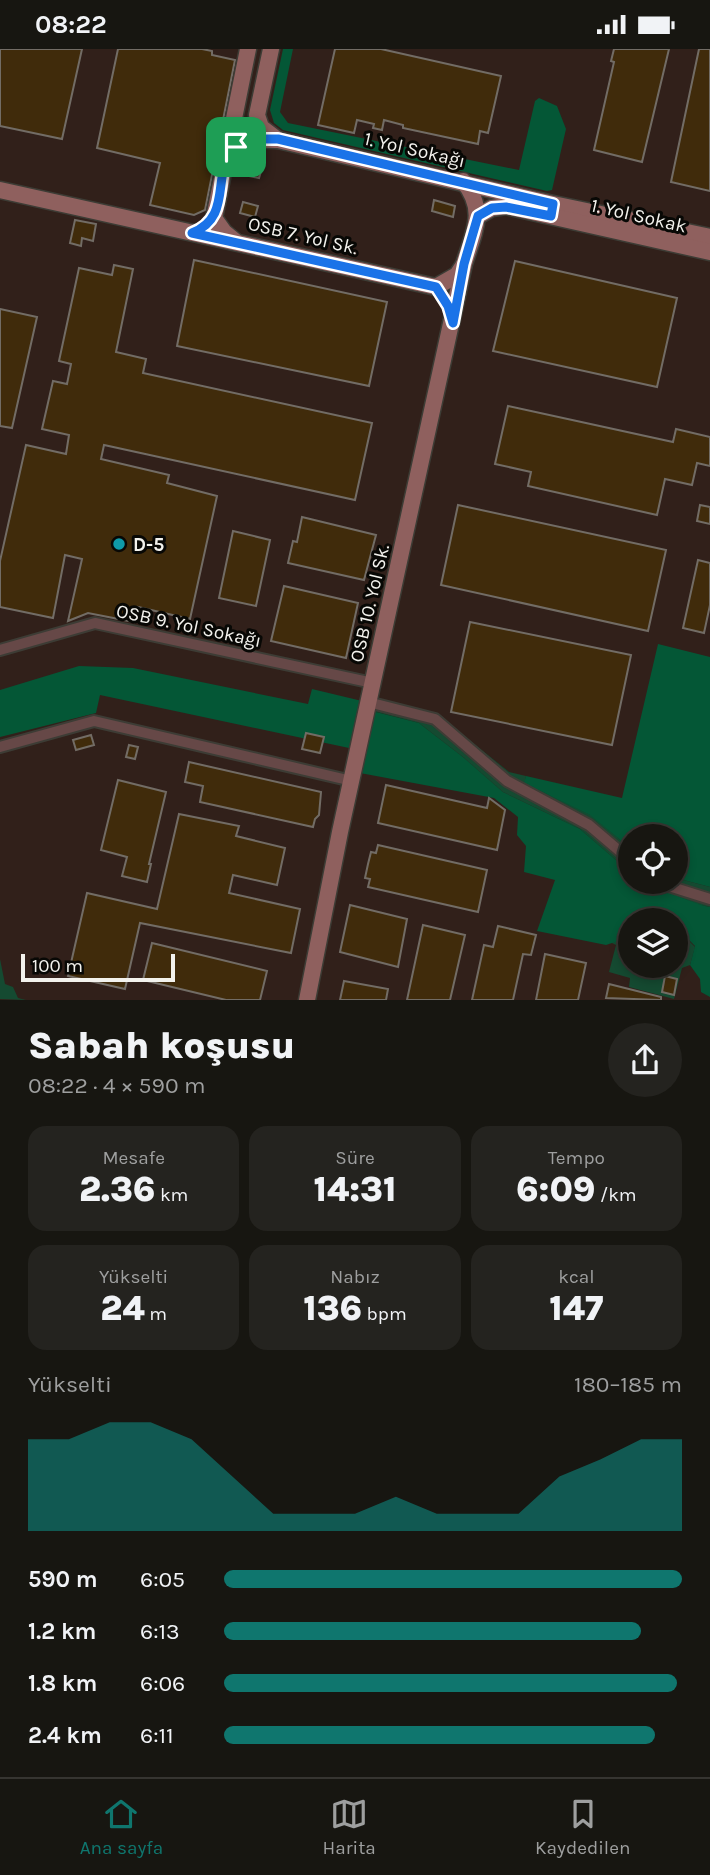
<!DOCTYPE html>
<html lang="tr">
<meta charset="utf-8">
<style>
body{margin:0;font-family:Karla,sans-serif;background:#24231f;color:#f1f3f6;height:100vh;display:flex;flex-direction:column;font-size:26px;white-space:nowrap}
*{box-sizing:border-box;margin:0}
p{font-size:23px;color:#9e9f9f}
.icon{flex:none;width:38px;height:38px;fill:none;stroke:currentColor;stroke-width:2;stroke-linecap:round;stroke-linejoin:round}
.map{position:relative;height:951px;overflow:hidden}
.panel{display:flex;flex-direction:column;background:#171611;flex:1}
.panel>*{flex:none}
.controls{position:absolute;left:618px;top:775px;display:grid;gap:14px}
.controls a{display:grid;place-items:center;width:70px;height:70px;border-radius:50%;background:#171611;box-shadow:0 4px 10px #0003,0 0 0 2px #363531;font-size:35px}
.scale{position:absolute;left:21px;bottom:18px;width:154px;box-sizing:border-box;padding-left:7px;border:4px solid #f3f2ed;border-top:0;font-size:19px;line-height:24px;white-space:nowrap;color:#f3f2ed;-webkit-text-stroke:5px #080805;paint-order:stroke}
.pin{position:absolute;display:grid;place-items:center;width:60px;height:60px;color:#fff;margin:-30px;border-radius:14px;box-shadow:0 4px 10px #0006}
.round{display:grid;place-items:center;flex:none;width:74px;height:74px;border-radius:37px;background:#24231f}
.summary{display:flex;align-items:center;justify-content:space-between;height:119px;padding:0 28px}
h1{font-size:38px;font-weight:800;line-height:52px}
.stats{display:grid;grid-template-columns:repeat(3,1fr);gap:10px;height:119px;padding:7px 28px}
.stats div{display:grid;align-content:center;border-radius:18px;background:#24231f;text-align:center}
.stats b{font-size:35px;font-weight:800}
.stats small{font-size:19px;font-weight:400}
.stats p{font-size:19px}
.chart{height:196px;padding:14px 28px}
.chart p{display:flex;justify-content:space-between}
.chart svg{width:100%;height:126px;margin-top:7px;fill:#0f766e;opacity:.7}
ul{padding:0 28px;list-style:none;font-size:23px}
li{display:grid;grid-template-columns:112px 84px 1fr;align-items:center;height:52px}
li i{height:18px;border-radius:9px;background:#0f766e}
.status{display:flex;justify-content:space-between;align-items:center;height:49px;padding:0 35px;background:#171611;direction:ltr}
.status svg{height:19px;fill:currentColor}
.tab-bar{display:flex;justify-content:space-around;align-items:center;height:98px;border-top:2px solid #363531;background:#171611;font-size:19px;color:#9e9f9f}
.tab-bar a{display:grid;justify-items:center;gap:4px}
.tab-bar .active{color:#0f766e}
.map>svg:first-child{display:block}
.industrial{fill:#31201a;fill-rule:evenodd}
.green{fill:#154a31}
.forest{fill:#045736}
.building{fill:#402b0b;stroke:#726c65;stroke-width:2}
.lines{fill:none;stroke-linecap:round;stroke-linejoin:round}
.street-casing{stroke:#3d3c35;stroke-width:14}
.secondary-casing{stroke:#3d3c35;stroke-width:19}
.street{stroke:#664847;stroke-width:10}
.secondary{stroke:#8f605e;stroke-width:16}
.route-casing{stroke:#fff;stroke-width:14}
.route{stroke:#1a73e8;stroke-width:9}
.culture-dot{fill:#0f9aa8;stroke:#080805;stroke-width:2.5}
.labels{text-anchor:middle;stroke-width:6;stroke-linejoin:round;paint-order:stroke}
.street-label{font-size:19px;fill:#f3f2ed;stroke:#080805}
.poi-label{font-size:19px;font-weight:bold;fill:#f3f2ed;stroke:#080805;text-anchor:start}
</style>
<div class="status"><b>08:22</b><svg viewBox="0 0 49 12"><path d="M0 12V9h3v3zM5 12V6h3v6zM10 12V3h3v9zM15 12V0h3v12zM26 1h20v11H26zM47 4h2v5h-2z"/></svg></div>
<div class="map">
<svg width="710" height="951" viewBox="0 0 710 951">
<rect width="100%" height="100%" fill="#1f1e17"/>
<path class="industrial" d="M 0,0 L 710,0 L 710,951 L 0,951 ZM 630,788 L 676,788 L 676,833 L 630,833 ZM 630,872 L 676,872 L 676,917 L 630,917 Z"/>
<g class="green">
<path d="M 376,649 L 436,664 L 509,723 L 526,727 L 525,734 L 591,766 L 630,799 L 630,823 L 580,780 L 503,743 L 463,708 L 419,674 L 373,662 Z"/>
<path d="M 676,829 L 710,838 L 710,858 L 696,855 L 643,833 L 676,833 Z"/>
<path d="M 676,879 L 695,898 L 690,916 L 682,919 L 674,950 L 629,938 L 630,929 L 609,923 L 616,896 L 606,891 L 630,883 L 630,917 L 676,917 Z"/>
<path d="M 0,910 L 5,935 L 13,938 L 18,949 L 26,951 L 0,950 Z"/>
</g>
<g class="forest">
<path d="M 283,0 L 293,0 L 280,63 L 288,74 L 519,121 L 535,52 L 539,49 L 557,57 L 566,80 L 552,141 L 547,142 L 283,81 L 274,74 L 270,61 Z"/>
<path d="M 658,595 L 710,608 L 710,838 L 676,829 L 676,788 L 630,788 L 630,799 L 590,766 L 524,734 L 526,727 L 622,749 Z"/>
<path d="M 79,617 L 133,619 L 308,655 L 312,640 L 362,652 L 349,699 L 100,646 L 96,664 L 0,688 L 0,641 Z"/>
<path d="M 372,662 L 419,674 L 463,708 L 503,743 L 580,780 L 630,823 L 630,833 C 658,833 683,853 710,858 L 710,948 L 701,943 L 700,930 L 690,916 L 695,897 L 676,878 L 676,872 L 656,869 L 655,871 L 630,872 L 630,888 L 606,896 L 537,882 L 555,831 L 524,823 L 526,797 L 517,786 L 518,768 L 494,749 L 360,724 Z"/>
</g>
<g class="building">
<path d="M 0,0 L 82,0 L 62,90 L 0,77 Z"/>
<path d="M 118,0 L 202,0 L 212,2 L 212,6 L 235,11 L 205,161 L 194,166 L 150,156 L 160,114 L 97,99 Z"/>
<path d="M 335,0 L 381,0 L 501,27 L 488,84 L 480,82 L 478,95 L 403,79 L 403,76 L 384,71 L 382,81 L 373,79 L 374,75 L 357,71 L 354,84 L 318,76 Z"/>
<path d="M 614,0 L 669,0 L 642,113 L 594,101 L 614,13 L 611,12 Z"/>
<path d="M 699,0 L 710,0 L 710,142 L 671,133 Z"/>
<path d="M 247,115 L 262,119 L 259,129 L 244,126 Z"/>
<path d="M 434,151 L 455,157 L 453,168 L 432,162 Z"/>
<path d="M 243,153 L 258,157 L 255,168 L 240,164 Z"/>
<path d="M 75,171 L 96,175 L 93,192 L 82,189 L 81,197 L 70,194 Z"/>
<path d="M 194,211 L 387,253 L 369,337 L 177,297 Z"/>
<path d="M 515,212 L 677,249 L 657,338 L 493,302 Z"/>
<path d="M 114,216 L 133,220 L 116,303 L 146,310 L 143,324 L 372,374 L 355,451 L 104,396 L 101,410 L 169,426 L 167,434 L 217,447 L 190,570 L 138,558 L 134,573 L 88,564 L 68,572 L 82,510 L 65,506 L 53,569 L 0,558 L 0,512 L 26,396 L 66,405 L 69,386 L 42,380 L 53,332 L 67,335 L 71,315 L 59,312 L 79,219 L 112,226 Z"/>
<path d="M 0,260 L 37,268 L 12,379 L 0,377 Z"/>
<path d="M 508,357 L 673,393 L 676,380 L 710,388 L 710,417 L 697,414 L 692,436 L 665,430 L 657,466 L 528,437 L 531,423 L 495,415 Z"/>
<path d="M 458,456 L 666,501 L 648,582 L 441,536 Z"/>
<path d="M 700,456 L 710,458 L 710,475 L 697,472 Z"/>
<path d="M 302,468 L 376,486 L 364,531 L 288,514 L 293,492 L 297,493 Z"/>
<path d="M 233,482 L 270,491 L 256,557 L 219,549 Z"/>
<path d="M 698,511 L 710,514 L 710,556 L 704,584 L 683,579 Z"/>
<path d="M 284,537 L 358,554 L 346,609 L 271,592 Z"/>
<path d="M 470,573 L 631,606 L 612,696 L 451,663 Z"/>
<path d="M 306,684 L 324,688 L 320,704 L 302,700 Z"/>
<path d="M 91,686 L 94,696 L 76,701 L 73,691 Z"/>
<path d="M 129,696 L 138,698 L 135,710 L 126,708 Z"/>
<path d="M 189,713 L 321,743 L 319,766 L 315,770 L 313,778 L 200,753 L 203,737 L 185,733 Z"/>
<path d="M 118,731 L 166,743 L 149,815 L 151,815 L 147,833 L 122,827 L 127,808 L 101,801 Z"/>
<path d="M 386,736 L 487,759 L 489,749 L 505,761 L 497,801 L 378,774 Z"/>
<path d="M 179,765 L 239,777 L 236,787 L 285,799 L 277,836 L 233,826 L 229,844 L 300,860 L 291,904 L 140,874 L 125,940 L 68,927 L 87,844 L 157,860 Z"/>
<path d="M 378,796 L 487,821 L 478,863 L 368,838 L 370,830 L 365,829 L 368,815 L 371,803 L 376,804 Z"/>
<path d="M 350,856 L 407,870 L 398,918 L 340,903 Z"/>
<path d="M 423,876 L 465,886 L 450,951 L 407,951 Z"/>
<path d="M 498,877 L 536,886 L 531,906 L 523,905 L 513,951 L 472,951 L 484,896 L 493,898 Z"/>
<path d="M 152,894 L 267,922 L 260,951 L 226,951 L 143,931 Z"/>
<path d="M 545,905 L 586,914 L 578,951 L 536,951 Z"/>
<path d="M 665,927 L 677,930 L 674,946 L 662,943 Z"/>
<path d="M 344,932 L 388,940 L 386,951 L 340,951 Z"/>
<path d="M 609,935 L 661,948 L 661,951 L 606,949 Z"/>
</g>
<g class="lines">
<g class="street-casing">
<g id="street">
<path d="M 0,601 L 95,574 L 373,634"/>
<path d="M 368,653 L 435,670 L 507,732 L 589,776 L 630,811"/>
<path d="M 0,698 L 94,672 L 352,732"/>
<path d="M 656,833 L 710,850"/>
</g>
</g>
<g class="secondary-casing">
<g id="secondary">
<path d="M 271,0 L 257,66 L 261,78 L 278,91"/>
<path d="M 227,111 C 243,89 253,90 278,91 L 553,155 L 710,188"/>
<path d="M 0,141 L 436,238 L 457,226 L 463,217"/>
<path d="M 478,167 L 492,159 L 506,157 L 710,203"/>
<path d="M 235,192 L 224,183 L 214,169 L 248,0"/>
<path d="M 307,951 L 340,783 L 464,215 C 474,183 487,161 463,132"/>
</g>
</g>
<use href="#street" class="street"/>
<use href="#secondary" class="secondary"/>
</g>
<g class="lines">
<g class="route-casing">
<path id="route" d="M 251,90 L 278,90 L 553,155 L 551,167 L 506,158 L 492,159 L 478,167 L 464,215 L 453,274 L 448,257 L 436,238 L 192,184 C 235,167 209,122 236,98 C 240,95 247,92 251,90 Z"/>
</g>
<use href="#route" class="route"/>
</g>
<circle class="culture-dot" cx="119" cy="495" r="7"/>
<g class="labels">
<g class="street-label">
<text transform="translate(415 100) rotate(13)" y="7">1. Yol Sokağı</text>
<text transform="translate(639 166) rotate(13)" y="7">1. Yol Sokak</text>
<text transform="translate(303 186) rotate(13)" y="7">OSB 7. Yol Sk.</text>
<text transform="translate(369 554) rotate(-77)" y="7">OSB 10. Yol Sk.</text>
<text transform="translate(189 576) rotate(12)" y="7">OSB 9. Yol Sokağı</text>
</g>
<g class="poi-label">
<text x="133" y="502">D-5</text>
</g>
</g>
</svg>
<div class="controls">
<a><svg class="icon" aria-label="locate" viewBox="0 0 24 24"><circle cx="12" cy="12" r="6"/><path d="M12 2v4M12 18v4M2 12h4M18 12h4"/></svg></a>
<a><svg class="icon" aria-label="layers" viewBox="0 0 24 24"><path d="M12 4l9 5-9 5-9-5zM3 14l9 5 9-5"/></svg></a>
</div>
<div class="scale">100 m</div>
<div class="pin" style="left:236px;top:98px;background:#1e9e55"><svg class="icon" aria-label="arrive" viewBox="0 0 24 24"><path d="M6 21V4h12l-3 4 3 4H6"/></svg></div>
</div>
<section class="panel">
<div class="summary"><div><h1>Sabah koşusu</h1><p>08:22 · 4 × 590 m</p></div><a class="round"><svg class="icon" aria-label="share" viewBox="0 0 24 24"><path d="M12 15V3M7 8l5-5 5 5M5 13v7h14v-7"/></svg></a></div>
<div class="stats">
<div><p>Mesafe</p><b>2.36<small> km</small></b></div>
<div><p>Süre</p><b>14:31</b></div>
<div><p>Tempo</p><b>6:09<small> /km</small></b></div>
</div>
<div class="stats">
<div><p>Yükselti</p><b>24<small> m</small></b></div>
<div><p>Nabız</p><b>136<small> bpm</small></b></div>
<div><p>kcal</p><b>147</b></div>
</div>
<div class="chart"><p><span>Yükselti</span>180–185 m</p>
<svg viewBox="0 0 160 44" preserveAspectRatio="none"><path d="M0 44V12L10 12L20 6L30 6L40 12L50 25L60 38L70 38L80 38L90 32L100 38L110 38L120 38L130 25L140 19L150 12L160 12V44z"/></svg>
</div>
<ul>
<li><b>590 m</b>6:05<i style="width:100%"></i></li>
<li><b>1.2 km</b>6:13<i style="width:91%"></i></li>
<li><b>1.8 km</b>6:06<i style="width:99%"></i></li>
<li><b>2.4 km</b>6:11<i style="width:94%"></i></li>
</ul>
</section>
<nav class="tab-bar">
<a class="active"><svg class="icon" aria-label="home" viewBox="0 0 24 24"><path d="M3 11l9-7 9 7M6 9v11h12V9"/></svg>Ana sayfa</a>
<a><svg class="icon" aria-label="map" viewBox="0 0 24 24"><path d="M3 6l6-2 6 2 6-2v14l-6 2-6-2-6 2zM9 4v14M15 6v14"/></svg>Harita</a>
<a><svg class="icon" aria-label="saved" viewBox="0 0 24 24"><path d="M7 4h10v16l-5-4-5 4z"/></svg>Kaydedilen</a>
</nav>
